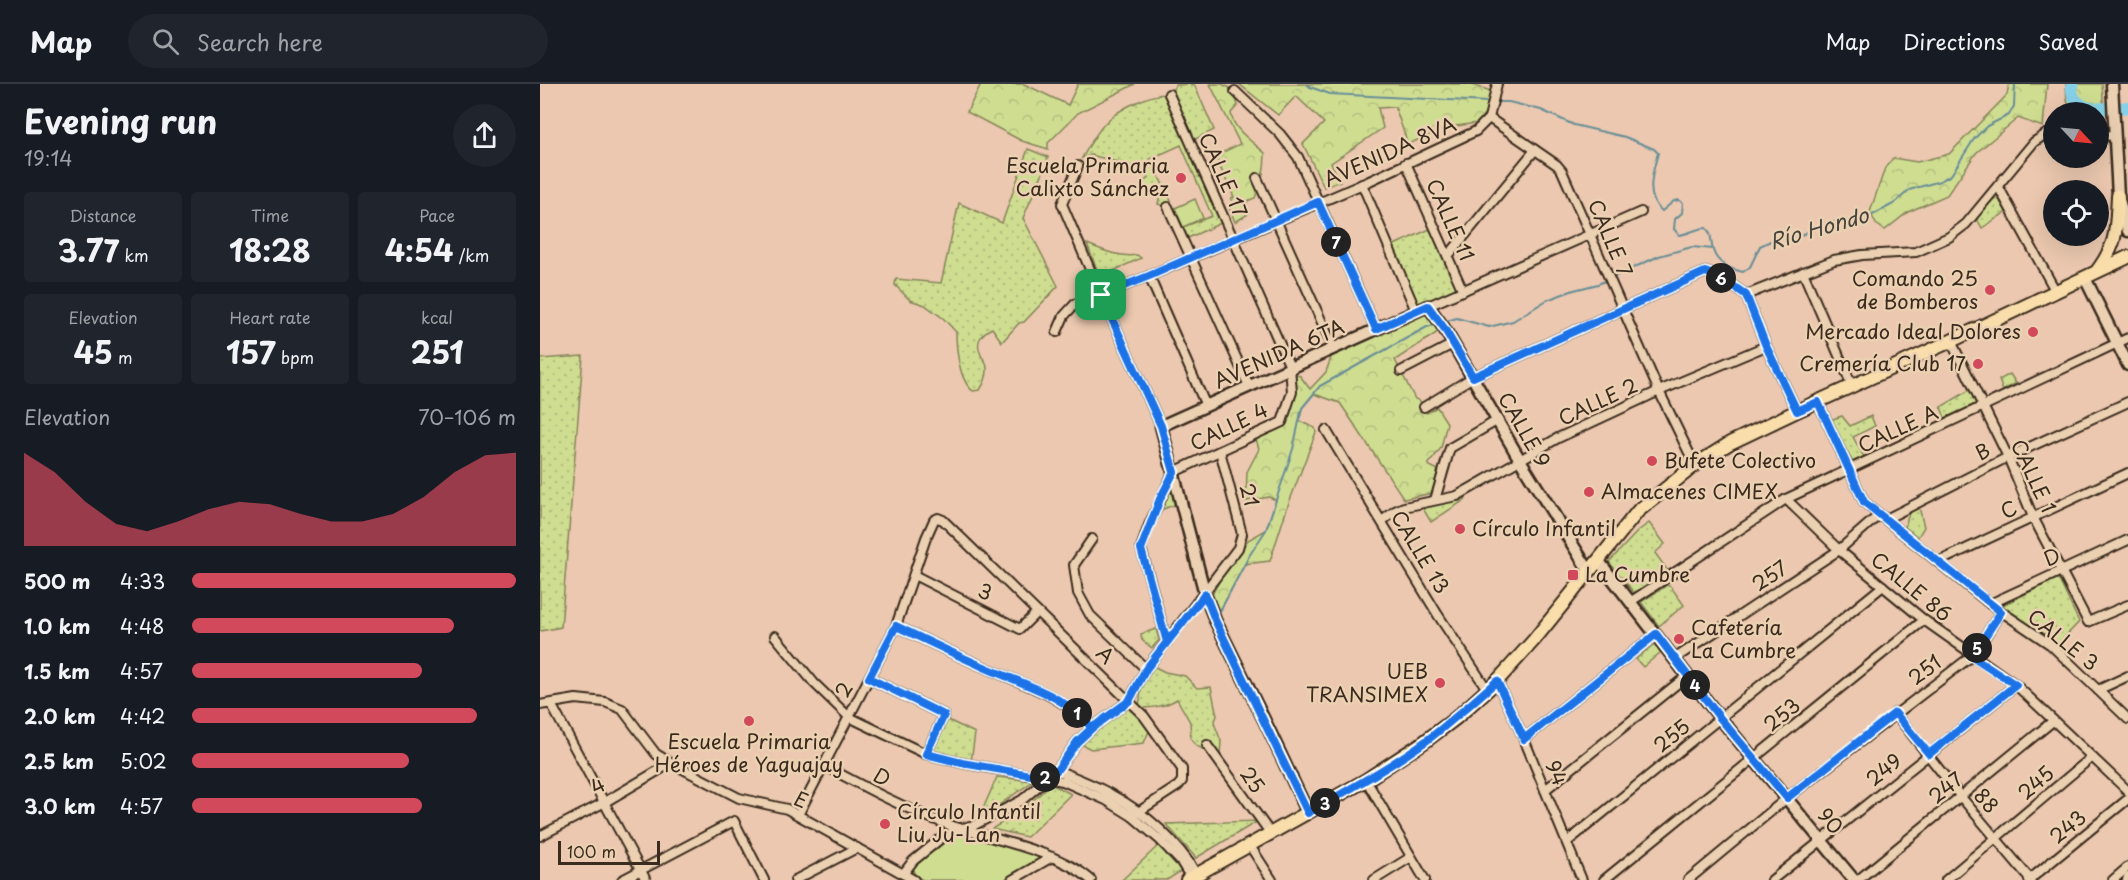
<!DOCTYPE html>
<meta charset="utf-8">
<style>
body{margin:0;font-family:"Playpen Sans",sans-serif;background:#20242c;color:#f1f3f6;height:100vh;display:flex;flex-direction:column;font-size:22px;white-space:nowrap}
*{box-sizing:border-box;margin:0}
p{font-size:20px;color:#9ea1a6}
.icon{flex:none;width:33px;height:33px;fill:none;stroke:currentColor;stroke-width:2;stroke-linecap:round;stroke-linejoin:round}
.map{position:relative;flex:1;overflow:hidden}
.details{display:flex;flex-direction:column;background:#171b24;width:540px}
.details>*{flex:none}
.needle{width:39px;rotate:116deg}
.tools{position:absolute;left:1503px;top:18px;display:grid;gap:12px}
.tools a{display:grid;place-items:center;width:66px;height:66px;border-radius:50%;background:#171b24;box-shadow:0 6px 24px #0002;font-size:30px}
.scale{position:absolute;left:18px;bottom:15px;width:102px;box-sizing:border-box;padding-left:6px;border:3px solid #3b2a1e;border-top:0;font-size:16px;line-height:21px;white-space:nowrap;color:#3b2a1e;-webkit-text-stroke:4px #ebd1b2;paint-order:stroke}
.pin{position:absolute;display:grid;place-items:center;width:51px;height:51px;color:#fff;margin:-26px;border-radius:12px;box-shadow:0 3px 9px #0006}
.km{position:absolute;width:30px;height:30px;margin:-15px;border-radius:50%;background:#222;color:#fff;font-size:16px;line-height:30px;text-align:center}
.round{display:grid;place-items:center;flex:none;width:63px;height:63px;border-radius:32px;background:#20242c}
.summary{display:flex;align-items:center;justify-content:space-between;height:102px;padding:0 24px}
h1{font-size:33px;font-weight:700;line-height:45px}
.figures{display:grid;grid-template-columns:repeat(3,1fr);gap:9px;height:102px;padding:6px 24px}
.figures div{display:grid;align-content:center;border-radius:6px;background:#20242c;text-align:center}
.figures b{font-size:30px;font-weight:700}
.figures small{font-size:16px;font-weight:400}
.figures p{font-size:16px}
.chart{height:168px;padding:12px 24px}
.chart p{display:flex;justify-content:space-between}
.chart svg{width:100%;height:108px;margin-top:6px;fill:#d1495b;opacity:.7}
ul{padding:0 24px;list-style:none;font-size:20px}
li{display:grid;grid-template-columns:96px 72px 1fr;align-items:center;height:45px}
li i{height:15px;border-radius:8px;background:#d1495b}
header{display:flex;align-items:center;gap:36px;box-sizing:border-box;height:84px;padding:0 30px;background:#171b24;border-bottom:2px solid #363941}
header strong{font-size:28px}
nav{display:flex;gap:33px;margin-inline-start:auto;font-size:21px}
.search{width:420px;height:54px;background:#20242c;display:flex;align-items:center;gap:15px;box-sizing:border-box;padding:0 21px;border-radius:33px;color:#9ea1a6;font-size:22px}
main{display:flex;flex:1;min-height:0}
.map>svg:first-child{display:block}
.green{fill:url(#green-dots);stroke:#858458;stroke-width:1.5}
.forest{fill:url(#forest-crowns);stroke:#858458;stroke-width:1.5}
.pitch{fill:#cfdd91;stroke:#858458;stroke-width:1.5}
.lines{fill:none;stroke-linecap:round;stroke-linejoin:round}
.stream{stroke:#698e97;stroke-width:2}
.river{stroke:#87d1e8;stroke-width:12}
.street-casing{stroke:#3b2a1e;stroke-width:12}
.secondary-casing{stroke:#3b2a1e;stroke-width:15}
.primary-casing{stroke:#3b2a1e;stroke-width:16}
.street{stroke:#ebd1b2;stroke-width:8}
.secondary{stroke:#ebd1b2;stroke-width:10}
.primary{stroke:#f9deab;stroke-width:12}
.route-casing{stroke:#fff;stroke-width:12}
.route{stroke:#1a73e8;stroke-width:8}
.poi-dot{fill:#d1495b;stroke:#ebd1b2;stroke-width:2}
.labels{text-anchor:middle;stroke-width:5;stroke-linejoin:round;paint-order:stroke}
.street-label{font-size:20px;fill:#3b2a1e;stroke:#ebd1b2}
.poi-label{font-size:20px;fill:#3b2a1e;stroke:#ebd1b2;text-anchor:start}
.water-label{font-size:21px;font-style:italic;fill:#46433c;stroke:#ebd1b2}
</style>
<header>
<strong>Map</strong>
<div class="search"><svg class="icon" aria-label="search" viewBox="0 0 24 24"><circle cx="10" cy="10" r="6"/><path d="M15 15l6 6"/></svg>Search here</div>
<nav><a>Map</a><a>Directions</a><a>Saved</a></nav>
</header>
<main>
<section class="details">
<div class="summary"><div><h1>Evening run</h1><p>19:14</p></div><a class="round"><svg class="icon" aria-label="share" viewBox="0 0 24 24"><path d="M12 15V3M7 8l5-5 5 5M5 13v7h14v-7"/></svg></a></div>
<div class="figures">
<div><p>Distance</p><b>3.77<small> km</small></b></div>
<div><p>Time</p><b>18:28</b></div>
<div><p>Pace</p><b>4:54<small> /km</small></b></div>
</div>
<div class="figures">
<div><p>Elevation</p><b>45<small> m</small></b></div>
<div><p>Heart rate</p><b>157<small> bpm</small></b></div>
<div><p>kcal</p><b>251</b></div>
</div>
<div class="chart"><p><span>Elevation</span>70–106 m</p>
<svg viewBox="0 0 160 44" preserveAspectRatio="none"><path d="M0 44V6L10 14L20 26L30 35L40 38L50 34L60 29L70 26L80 27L90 31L100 34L110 34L120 31L130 24L140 14L150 7L160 6V44z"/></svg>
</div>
<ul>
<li><b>500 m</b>4:33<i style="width:100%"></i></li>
<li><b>1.0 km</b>4:48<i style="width:81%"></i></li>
<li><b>1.5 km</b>4:57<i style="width:71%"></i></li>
<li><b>2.0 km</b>4:42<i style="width:88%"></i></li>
<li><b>2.5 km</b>5:02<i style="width:67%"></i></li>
<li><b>3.0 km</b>4:57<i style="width:71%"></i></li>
</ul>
</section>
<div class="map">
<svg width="1588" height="796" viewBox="0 0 1588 796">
<defs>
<pattern id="green-dots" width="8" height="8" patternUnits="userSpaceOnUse" patternTransform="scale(1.5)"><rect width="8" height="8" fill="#cfdd91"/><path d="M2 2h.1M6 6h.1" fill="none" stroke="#b3be7d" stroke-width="1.8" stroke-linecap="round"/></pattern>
<pattern id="forest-crowns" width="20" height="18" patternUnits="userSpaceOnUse" patternTransform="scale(1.5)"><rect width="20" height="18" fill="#cfdd91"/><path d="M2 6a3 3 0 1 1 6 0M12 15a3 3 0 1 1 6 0" fill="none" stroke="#b3be7d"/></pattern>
</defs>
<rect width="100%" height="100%" fill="#ebc8af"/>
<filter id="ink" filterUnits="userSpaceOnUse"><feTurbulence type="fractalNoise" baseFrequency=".0167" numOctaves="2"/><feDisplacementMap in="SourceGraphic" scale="12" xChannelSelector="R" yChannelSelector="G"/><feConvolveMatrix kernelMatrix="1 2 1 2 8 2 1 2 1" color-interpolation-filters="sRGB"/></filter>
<g filter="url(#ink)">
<g class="green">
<path d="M 654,0 L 674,46 L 647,59 L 681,139 L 648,154 L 643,143 L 672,132 L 641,61 L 610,75 L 631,117 L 628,123 L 618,120 L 620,111 L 601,108 L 604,97 L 608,95 L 604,85 L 551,71 L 542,74 C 559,45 565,32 597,18 C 608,13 616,10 629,10 L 636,1 Z"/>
<path d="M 488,65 L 508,73 L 507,79 L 483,134 L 518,202 L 484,238 L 479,239 L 462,258 L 452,244 C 440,250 435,258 441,271 C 442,274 445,276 446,279 C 449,288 445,298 440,306 L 433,307 C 419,297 416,264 416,248 L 404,235 L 385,221 L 370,216 L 355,201 L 356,195 L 401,199 L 419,119 L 462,139 Z"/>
<path d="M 1458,114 L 1466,128 L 1442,144 L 1436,133 L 1454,115 Z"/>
<path d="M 890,145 L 917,205 L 879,223 L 852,162 Z"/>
<path d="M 547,160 C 563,166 579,174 597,171 L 601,174 L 560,193 Z"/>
<path d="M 43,272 L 21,543 L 0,547 L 0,275 Z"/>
<path d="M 1470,290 L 1476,299 L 1463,307 L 1459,296 Z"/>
<path d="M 1431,305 L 1436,320 L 1405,334 L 1401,323 Z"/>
<path d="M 1302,332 L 1310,342 L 1331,332 L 1335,342 L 1313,353 L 1324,373 L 1313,379 L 1290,336 Z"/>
<path d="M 631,398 L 637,420 L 618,427 Z"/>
<path d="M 924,412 L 926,415 L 891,438 L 882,423 Z"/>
<path d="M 1379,423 L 1384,443 L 1378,453 L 1365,443 L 1369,429 Z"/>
<path d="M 1109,439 L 1125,460 L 1115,469 L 1128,487 L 1095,510 L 1069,478 L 1098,447 Z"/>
<path d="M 1518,494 L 1539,538 L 1517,561 L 1459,523 Z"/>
<path d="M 1127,501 L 1131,503 L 1144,521 L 1119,542 L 1101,518 Z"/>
<path d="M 616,545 L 619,556 L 612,564 L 602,556 L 601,550 Z"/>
<path d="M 1114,560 L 1121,568 L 1103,583 L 1096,575 Z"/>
<path d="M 613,582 L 625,588 L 645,592 L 657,604 L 671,603 L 677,632 L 674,639 L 681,657 L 680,671 L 676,673 L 657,662 L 653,658 L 651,654 L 650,638 L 637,615 C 626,622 611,625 599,623 C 601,608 601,591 613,582 Z"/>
<path d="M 590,623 L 611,648 L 608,649 L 604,659 L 551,665 L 539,659 L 570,634 Z"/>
<path d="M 406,635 L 435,649 L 431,678 L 391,668 Z"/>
<path d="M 457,693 L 493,697 L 438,736 Z"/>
<path d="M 511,700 L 531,710 L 487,753 L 452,745 L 487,722 Z"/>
<path d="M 718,737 L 656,774 L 626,740 Z"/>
<path d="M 620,760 L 640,782 L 641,787 L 627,796 L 582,796 Z"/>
</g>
<g class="forest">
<path d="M 441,0 L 484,0 L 528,21 L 538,0 L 595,0 L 538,29 L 508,59 L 508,65 L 482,57 L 427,28 Z"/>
<path d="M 670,0 L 682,0 L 692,5 L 698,21 L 691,29 C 692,45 714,59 725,69 C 725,85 722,99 715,114 L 707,117 L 708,130 L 695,138 L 689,123 L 694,121 L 691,114 L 694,113 L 675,72 L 700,60 Z"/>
<path d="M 699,0 L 929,0 L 951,7 L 945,29 L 937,39 L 909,43 L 868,60 L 855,23 L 838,24 L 843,44 L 791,79 L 800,97 L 784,103 L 763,60 L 784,39 L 756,12 L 738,31 Z"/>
<path d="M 1469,0 L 1507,0 L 1503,43 L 1478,34 L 1436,69 L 1407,111 L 1368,128 L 1345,146 L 1336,140 L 1330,128 L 1345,84 L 1353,74 L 1377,78 L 1409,70 L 1467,11 Z"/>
<path d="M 1526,0 L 1562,0 L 1565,43 L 1559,43 L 1558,28 C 1529,28 1527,31 1526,0 Z"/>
<path d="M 887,225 L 901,246 L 855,276 L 875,315 L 880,317 L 887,329 L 897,323 L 907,339 L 901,364 L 888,381 L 898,386 L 892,409 L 864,415 L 800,319 L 774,310 L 762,324 L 759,337 L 775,344 L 776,348 L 747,424 L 730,477 L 705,480 L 678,530 L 672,511 L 682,492 L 708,456 L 726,446 L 736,416 L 729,413 L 706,417 L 707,388 L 719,365 L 716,355 L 744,340 L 754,290 L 760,292 L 770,305 L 786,288 L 793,268 Z"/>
</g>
<g class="pitch">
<path d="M 655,115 L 663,134 L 643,143 L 635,124 Z"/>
<path d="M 420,748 L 499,771 L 499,775 L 464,796 L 383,796 L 376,792 L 373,787 C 379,767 403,757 420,748 Z"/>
</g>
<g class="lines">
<g class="stream">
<path d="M 767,0 L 770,3 L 790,10 L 948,18"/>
<path d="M 956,18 L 969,18 L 1001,26 L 1034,41 L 1085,53 L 1114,65 L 1118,69 C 1113,87 1104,113 1122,127 L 1134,117 L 1139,116 L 1143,119 L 1142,129 L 1135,135 L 1134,145 L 1139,151 C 1149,150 1156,144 1166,144 C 1173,151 1170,157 1173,166 C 1177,180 1190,185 1203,188 L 1210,183 L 1220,162 L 1237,154 L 1259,152 L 1289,138 L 1310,138 L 1327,134 L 1355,119 L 1369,106 L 1400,97 L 1411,91 L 1434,55 L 1447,42 L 1469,31 L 1474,22 L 1475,0"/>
<path d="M 903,238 L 917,234 L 949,243 L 973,237 L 1007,216 L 1034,206 L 1058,200 L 1119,172 L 1152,163 L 1173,165"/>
<path d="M 678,531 L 709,472 L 726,446 L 753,365 L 762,324 L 780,302 L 887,243 L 898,240"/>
</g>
<g class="river">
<path d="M 1532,0 C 1530,22 1550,26 1567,24"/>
<path d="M 1581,24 L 1588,23"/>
</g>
<g class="street-casing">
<g id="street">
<path d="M 695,7 L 740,50 L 758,73 L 836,245"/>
<path d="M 949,34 L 1017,81 L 1022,87 L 1118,305 L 1155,381"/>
<path d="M 949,34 L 957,0"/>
<path d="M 1558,51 L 1575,52"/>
<path d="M 866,79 L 923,207"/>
<path d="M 538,82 L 522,120 L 561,211 L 621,342"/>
<path d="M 717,94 L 794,265"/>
<path d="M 822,100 L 876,227"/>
<path d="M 1458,102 L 1516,208"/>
<path d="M 628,123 L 709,302"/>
<path d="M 908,172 L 995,66"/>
<path d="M 1263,188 L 1312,302"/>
<path d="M 609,192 L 666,322"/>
<path d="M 1206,211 L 1294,176 L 1322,171 L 1376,168 L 1409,153 L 1426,140 L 1494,58 L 1506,50 L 1514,49"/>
<path d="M 1206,211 L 1226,262 L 1257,327"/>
<path d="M 888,222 L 1101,128"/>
<path d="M 517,248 L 524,232 L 535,220 L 549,213 L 561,211 L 609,192 L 825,99 L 936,47 L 949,34"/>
<path d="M 1411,257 L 1468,373 L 1493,433 L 1548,538 L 1588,521"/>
<path d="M 861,287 L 913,260"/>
<path d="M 1278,318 L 1324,418 L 1450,520 L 1511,561 L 1588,635"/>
<path d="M 884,323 L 933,293 L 1165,188 L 1182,194 L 1206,211"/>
<path d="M 786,346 L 898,531 L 947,605"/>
<path d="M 1246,415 L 1299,466 L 1384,536 L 1476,601 L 1588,707"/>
<path d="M 895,416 L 910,364 L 958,336"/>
<path d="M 1346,435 L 1468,373 L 1588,318"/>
<path d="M 842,437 L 855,427 L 864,423 L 917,412 L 1018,354 L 1119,307 L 1226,262"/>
<path d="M 552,455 L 534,481 L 538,509 L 550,531 L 606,585"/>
<path d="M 1398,478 L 1588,389"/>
<path d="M 374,491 L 480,545 L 497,528"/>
<path d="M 1090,518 L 1246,415 L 1588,254"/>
<path d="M 1450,520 L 1588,456"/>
<path d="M 356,542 C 385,556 414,570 444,583 C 482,600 524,611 552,644"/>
<path d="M 235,552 L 274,599 L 309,633 L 386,670 L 422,679 L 523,697 L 566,716 L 592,732 L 620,756 L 641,778 L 651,794"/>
<path d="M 627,558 L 601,464 L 609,441 L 631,393 L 634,388 L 742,338 L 752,308 L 750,283 L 629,10"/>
<path d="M 1134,575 L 1299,466 L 1339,431"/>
<path d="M 329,594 L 404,631 L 386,670"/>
<path d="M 957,597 L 984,655 L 1042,796"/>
<path d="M 1558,606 L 1588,592"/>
<path d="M 11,620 L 106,796"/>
<path d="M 0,621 L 36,615 L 65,618 L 82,625 L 116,670 L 131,679 L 199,714 L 247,725 L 374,796"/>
<path d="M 1355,629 L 1421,713 L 1491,796"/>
<path d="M 984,655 L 1116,550"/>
<path d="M 667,661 L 731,750"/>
<path d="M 285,682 C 323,702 361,723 401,738 C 446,755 516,765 551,796"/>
<path d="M 517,686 C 535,694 555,701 572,711 C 606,729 638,758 657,791"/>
<path d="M 826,696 L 885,796"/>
<path d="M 1005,706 L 1148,591"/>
<path d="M 258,731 L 356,542 L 386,454 L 394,436 L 398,434 L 403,436 L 604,632 L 642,685 L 642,697 L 638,702 L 592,732"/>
<path d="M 0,752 L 65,718 L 131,679"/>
<path d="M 1027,758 L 1343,502"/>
<path d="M 710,762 L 732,796"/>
<path d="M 363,790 L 373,777 L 404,752 L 420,744 L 431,743 L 482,716 L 517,686 L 537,658 L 552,644 L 589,617 L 606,585 L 698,464 L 702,450 L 680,367"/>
<path d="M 82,796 L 194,737 L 224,796"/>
<path d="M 255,796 L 317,764"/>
<path d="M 472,796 L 512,773"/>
<path d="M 834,796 L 871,773"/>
<path d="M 1064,796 L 1384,536"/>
<path d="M 1148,796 L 1247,714 L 1433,571 L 1461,528"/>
<path d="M 1232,796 L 1476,601"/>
<path d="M 1318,796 L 1513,637"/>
<path d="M 1406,796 L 1552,673"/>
<path d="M 1489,796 L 1588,715"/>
<path d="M 1573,796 L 1588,783"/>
<path d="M 1587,796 L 1588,793"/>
</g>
</g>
<g class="secondary-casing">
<g id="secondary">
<path d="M 1572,0 L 1578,112 L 1588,147"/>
<path d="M 1545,194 L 1588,281"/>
<path d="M 1058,476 L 1180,634 L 1314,796"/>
<path d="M 768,729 L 728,644 L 675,536 L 665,510 L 621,342 L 888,222 L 904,244 L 980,376 L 1049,487"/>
</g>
</g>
<g class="primary-casing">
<g id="primary">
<path d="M 1557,187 C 1578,159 1576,145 1578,112"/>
<path d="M 647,796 L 826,696 L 884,658 L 916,634 L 957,597 L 994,556 L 1098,427 L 1155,381 L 1190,359 L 1257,327 L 1411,257 L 1588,173"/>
</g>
</g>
<use href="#street" class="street"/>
<use href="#secondary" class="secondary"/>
<use href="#primary" class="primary"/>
</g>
</g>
<g class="lines" filter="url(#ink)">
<g class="route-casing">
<path id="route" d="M 561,211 L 621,342 L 634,388 L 620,415 L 601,465 L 627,558 L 606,585 L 589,617 L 552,644 C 524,610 482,600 444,583 C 414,570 385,556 356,542 L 329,594 L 404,631 L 386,670 L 422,679 L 508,694 L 517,686 L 537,658 L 552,644 L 589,617 L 606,585 L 665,510 L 675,536 L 768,729 C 808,706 849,684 886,657 C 911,638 934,617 957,597 L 984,655 L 1116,550 L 1180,634 L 1247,714 L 1355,629 L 1389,670 L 1476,601 L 1432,572 L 1461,528 L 1324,418 L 1278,318 L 1257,327 L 1226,262 L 1206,211 L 1182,194 L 1165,188 L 933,293 L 904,244 L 888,222 L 836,245 L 778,118 L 609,192 L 561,211"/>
</g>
<use href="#route" class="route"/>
</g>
<g class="poi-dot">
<circle cx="641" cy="94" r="6"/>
<circle cx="1450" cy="206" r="6"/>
<circle cx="1493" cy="248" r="6"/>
<circle cx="1438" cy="280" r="6"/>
<circle cx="1112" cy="377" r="6"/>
<circle cx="1049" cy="408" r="6"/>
<circle cx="920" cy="445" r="6"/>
<rect x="1027" y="485" width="12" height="12" rx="3"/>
<circle cx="1139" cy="555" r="6"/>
<circle cx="900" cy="599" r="6"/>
<circle cx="209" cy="637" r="6"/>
<circle cx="345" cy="740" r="6"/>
</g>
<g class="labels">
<g class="street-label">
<text transform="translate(850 68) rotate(-24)" y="7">AVENIDA 8VA</text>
<text transform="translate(683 91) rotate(66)" y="7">CALLE 17</text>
<text transform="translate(910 136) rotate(66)" y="7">CALLE 11</text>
<text transform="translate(1070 154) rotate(67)" y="7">CALLE 7</text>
<text transform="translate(739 270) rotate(-24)" y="7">AVENIDA 6TA</text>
<text transform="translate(1058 318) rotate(-25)" y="7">CALLE 2</text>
<text transform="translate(689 343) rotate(-26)" y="7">CALLE 4</text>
<text transform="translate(1358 345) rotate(-25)" y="7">CALLE A</text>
<text transform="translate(984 346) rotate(60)" y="7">CALLE 9</text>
<text transform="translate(1443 368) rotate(-27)" y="7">B</text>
<text transform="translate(1493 392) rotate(65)" y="7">CALLE 1</text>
<text transform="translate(709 411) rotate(75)" y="7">21</text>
<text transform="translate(1469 426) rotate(-25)" y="7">C</text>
<text transform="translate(880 468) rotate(59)" y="7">CALLE 13</text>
<text transform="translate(1512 473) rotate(-25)" y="7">D</text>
<text transform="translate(1230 492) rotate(-34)" y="7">257</text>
<text transform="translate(1371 503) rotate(39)" y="7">CALLE 86</text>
<text transform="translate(445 508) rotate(27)" y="7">3</text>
<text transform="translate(1523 556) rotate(39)" y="7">CALLE 3</text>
<text transform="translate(565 571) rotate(44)" y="7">A</text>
<text transform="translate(1385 586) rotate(-37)" y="7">251</text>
<text transform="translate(304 606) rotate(-61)" y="7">2</text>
<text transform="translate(1242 631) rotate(-39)" y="7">253</text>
<text transform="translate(1132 652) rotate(-39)" y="7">255</text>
<text transform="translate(1344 686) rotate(-39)" y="7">249</text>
<text transform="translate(1016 689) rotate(67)" y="7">94</text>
<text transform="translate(342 693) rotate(27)" y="7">D</text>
<text transform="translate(712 696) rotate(55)" y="7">25</text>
<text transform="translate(1496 699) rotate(-41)" y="7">245</text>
<text transform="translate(58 702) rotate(-29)" y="7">4</text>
<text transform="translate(1406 704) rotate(-39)" y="7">247</text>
<text transform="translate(261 716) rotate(25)" y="7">E</text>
<text transform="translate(1446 717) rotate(50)" y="7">88</text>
<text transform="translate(1290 737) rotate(50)" y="7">90</text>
<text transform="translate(1528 743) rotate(-39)" y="7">243</text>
</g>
<g class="poi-label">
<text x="629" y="89" text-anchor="end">Escuela Primaria<tspan x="629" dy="23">Calixto Sánchez</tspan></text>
<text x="1438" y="202" text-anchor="end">Comando 25<tspan x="1438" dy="23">de Bomberos</tspan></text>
<text x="1481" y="255" text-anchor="end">Mercado Ideal Dolores</text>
<text x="1426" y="287" text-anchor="end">Cremería Club 17</text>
<text x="1124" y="384">Bufete Colectivo</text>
<text x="1061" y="415">Almacenes CIMEX</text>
<text x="932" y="452">Círculo Infantil</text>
<text x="1045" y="498">La Cumbre</text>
<text x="1151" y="551">Cafetería<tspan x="1151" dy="23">La Cumbre</tspan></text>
<text x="888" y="595" text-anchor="end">UEB<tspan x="888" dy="23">TRANSIMEX</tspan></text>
<text x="209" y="665" text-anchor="middle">Escuela Primaria<tspan x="209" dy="23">Héroes de Yaguajay</tspan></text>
<text x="357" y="735">Círculo Infantil<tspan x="357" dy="23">Liu Ju-Lan</tspan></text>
</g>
<g class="water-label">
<text transform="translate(1279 145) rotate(-16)" y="7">Río Hondo</text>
</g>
</g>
</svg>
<div class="tools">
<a><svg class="needle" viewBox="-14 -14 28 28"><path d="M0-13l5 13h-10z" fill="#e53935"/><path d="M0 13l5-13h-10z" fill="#9ea1a6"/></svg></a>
<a><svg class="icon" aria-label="locate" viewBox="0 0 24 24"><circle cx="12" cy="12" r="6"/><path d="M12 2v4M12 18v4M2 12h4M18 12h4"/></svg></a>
</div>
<div class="scale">100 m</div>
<div class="pin" style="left:561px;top:211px;background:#1e9e55"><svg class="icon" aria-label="arrive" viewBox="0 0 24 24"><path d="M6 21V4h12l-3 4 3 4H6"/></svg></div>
<b class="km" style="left:537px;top:629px">1</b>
<b class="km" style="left:505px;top:693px">2</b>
<b class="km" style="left:785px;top:719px">3</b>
<b class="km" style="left:1155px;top:601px">4</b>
<b class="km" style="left:1437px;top:564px">5</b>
<b class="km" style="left:1181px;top:194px">6</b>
<b class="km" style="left:796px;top:158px">7</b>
</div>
</main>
